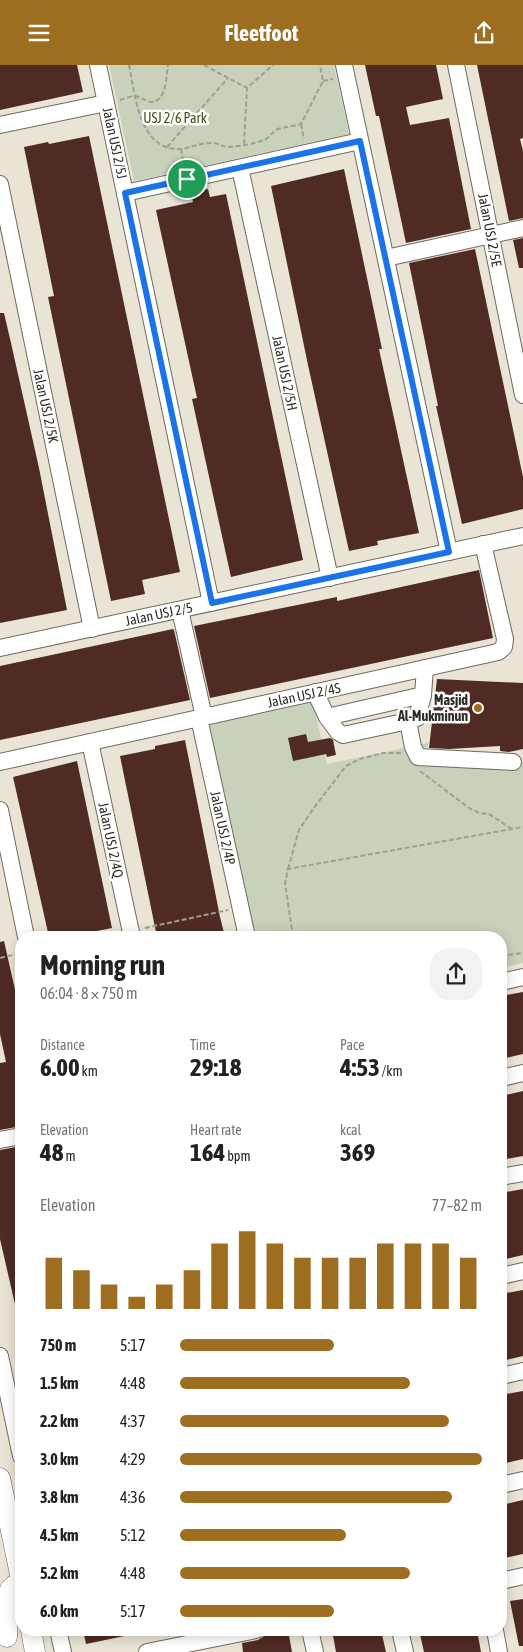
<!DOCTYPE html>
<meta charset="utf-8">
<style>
body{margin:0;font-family:"Asap Condensed",sans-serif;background:#f2f2f2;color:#222;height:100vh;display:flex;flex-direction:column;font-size:19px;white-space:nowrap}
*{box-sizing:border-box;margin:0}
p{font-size:16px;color:#767676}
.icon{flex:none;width:28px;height:28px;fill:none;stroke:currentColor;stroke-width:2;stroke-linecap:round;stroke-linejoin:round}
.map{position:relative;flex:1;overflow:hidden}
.panel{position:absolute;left:15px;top:866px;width:492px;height:705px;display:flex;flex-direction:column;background:#fff;border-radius:20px;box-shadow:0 2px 12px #0003}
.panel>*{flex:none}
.pin{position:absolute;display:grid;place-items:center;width:42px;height:42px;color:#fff;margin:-21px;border:2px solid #fff;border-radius:50%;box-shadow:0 1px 5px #0007}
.round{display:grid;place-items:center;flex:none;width:52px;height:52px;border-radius:20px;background:#f2f2f2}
.summary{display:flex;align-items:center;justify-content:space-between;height:85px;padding:0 25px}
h1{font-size:28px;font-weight:700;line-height:38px}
.metrics{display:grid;grid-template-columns:repeat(3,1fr);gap:8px;height:85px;padding:5px 25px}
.metrics div{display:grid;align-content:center}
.metrics b{font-size:25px;font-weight:700}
.metrics small{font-size:14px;font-weight:400}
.metrics p{font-size:14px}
.chart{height:140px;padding:10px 25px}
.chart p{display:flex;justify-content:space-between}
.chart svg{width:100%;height:90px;margin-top:5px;stroke:#9d6e20;stroke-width:6}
ul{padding:0 25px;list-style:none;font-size:16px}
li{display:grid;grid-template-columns:80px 60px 1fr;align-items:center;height:38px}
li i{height:12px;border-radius:6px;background:#9d6e20}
header{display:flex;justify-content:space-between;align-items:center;height:65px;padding:0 25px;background:#9d6e20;color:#fff;font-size:22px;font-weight:700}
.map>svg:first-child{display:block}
.green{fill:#c8d1b9}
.building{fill:#4f2b23}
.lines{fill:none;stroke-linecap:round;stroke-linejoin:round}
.minor-casing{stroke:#706a5e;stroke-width:18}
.major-casing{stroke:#706a5e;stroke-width:21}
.path{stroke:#a29d93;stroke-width:2;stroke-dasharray:5 2.5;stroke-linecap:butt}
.minor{stroke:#fff;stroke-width:16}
.major{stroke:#fff;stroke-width:20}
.route-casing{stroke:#fff;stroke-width:10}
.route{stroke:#1a73e8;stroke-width:6}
.poi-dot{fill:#9d6e20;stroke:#fff;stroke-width:2}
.labels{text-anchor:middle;stroke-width:5;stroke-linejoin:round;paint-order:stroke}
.park-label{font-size:14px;fill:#405117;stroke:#fff}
.street-label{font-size:14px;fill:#2d2b26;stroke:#fff}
.poi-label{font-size:14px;font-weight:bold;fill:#2d2b26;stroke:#fff;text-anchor:end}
</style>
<header><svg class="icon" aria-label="menu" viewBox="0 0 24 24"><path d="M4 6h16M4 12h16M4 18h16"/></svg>Fleetfoot<svg class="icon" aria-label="share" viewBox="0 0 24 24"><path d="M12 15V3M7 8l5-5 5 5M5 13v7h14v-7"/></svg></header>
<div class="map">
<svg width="523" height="1587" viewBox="0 0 523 1587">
<rect width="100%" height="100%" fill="#eae4d6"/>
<g class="green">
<path d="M 109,0 L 334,0 L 349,69 L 134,116 Z"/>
<path d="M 312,633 L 327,699 L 428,678 L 427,687 L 523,697 L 523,898 L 501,903 L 501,872 L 255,872 L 207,657 Z"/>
</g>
<g class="building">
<path d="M 0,0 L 77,0 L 83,27 L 0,45 Z"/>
<path d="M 365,0 L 436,0 L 443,34 L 406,42 L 410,60 L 449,53 L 471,164 L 406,178 L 379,51 L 376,51 Z"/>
<path d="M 477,0 L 523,0 L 523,73 L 520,74 L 523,86 L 523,153 L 509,156 Z"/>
<path d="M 89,71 L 180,507 L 142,515 L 145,529 L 111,536 L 48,232 L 54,231 L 24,82 L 48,77 L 49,79 Z"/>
<path d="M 344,104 L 382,284 L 379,284 L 419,468 L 377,476 L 378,480 L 349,486 L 308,300 L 271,121 Z"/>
<path d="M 208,124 L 210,132 L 226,129 L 303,495 L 231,512 L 192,334 L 197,333 L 156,145 L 193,137 L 191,127 Z"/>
<path d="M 523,173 L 523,203 L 519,203 L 513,175 Z"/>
<path d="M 475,184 L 523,412 L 523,444 L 462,459 L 436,341 L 438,341 L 409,198 Z"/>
<path d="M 0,248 L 4,248 L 11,278 L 39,403 L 67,545 L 0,558 Z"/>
<path d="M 479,505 L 493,573 L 210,633 L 194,561 L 337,532 L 337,536 Z"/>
<path d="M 173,564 L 174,565 L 190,635 L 0,675 L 0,601 Z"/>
<path d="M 437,614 L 523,618 L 523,684 L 509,687 L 500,686 L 500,681 L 449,684 L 429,683 Z"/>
<path d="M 306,669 L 308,677 L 330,673 L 333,675 L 336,690 L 327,692 L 326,689 L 293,696 L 288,673 Z"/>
<path d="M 185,675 L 220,852 L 225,872 L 157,872 L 120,691 L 155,684 L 155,681 Z"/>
<path d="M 77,696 L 112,863 L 66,872 L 49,872 L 13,712 Z"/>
<path d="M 4,876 L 21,951 L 21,1061 L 0,1065 L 0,998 L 6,997 L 0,969 L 0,877 Z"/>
<path d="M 523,927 L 523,989 L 501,994 L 501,931 Z"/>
<path d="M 523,1026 L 523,1091 L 501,1095 L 501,1031 Z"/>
<path d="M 21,1081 L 21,1248 L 17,1248 L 0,1174 L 0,1085 Z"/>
<path d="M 523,1124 L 523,1190 L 501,1195 L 501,1128 Z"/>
<path d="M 523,1225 L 523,1291 L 501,1296 L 501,1229 Z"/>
<path d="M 523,1326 L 523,1394 L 501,1399 L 501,1330 Z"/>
<path d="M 523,1435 L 523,1489 L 504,1493 L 501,1481 L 501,1440 Z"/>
<path d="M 523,1534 L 523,1581 L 519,1581 L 510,1536 Z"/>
<path d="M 83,1565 L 133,1565 L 134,1569 L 86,1579 Z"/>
<path d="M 277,1565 L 288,1565 L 292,1587 L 243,1587 L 242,1578 L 258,1575 L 263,1572 L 266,1567 Z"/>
<path d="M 332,1565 L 381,1565 L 386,1587 L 336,1587 Z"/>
<path d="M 419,1565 L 477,1565 L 481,1587 L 424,1587 Z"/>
</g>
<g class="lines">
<g class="minor-casing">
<g id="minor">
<path d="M 98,0 L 211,538"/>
<path d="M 344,0 L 449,487"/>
<path d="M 456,0 L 523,330"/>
<path d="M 0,60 L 106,38"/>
<path d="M 240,103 L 330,513"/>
<path d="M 0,119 L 92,564"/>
<path d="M 125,128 L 360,76"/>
<path d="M 386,193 L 523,163"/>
<path d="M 180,545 L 204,652"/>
<path d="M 0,583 L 523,471"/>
<path d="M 315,627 L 327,652 L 423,630 L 425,603"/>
<path d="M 327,652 L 338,667 L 343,670 L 408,656 L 417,653 L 423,630"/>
<path d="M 199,653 L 247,872"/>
<path d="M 408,656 L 413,682 L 418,692 L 513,697"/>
<path d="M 90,677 L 132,872"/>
<path d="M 0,697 L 498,587 L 504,582 L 505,574 L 483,479"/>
<path d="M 0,745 L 26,872"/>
<path d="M 501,917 L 523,912"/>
<path d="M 501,1013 L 523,1008"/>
<path d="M 0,1075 L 21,1071"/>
<path d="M 501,1112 L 523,1108"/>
<path d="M 501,1211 L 523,1206"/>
<path d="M 0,1291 L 21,1391"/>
<path d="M 501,1311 L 523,1306"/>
<path d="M 501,1420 L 523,1415"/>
<path d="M 501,1516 L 523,1511"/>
<path d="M 58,1565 L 63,1587"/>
<path d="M 310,1565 L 315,1587"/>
<path d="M 400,1565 L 405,1587"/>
<path d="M 495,1565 L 499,1587"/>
<path d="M 147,1587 L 256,1565"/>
</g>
</g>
<g class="major-casing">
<g id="major">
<path d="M 0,1413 L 21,1514"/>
<path d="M 31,1565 L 35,1587"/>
<path d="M 7,1572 L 8,1530 C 10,1522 13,1520 21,1519"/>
</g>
</g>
<g class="path">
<path d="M 129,0 C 135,29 139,86 180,84 C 190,83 200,78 210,78 C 217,77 222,82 229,82 C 240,81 256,79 266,74 C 271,71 273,66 278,64 C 285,62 294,61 301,59 L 323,16 L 320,0"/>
<path d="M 204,0 L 247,23 L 273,0"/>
<path d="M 323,16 L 333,14"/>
<path d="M 120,35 C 124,34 131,31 135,31 C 141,32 145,36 151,37 C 167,37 166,11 168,0"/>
<path d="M 301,59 L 304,74"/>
<path d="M 244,79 L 247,23"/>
<path d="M 167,82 L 228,13"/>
<path d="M 181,84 L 184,101"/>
<path d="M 420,706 L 469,743 L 479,748 L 489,749 L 512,764"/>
<path d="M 288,804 L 299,765 L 313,744 L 346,701 L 360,694 L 383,688 L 401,688"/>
<path d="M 145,863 L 228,845"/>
<path d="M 97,872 L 118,868"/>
<path d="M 293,872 L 285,818 L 288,804 L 523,762"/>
<path d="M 501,891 L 523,888"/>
<path d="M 0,893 L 21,888"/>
</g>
<use href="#minor" class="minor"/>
<use href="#major" class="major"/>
</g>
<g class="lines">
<g class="route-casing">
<path id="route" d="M 360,76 L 449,487 L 212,538 L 125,128 Z"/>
</g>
<use href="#route" class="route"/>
</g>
<circle class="poi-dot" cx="478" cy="643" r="5"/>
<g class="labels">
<g class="park-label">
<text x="175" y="58">USJ 2/6 Park</text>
</g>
<g class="street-label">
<text transform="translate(115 78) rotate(78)" y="5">Jalan USJ 2/5J</text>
<text transform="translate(490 165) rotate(79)" y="5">Jalan USJ 2/5E</text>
<text transform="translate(285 308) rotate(78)" y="5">Jalan USJ 2/5H</text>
<text transform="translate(46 341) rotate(78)" y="5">Jalan USJ 2/5K</text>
<text transform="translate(159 549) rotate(-12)" y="5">Jalan USJ 2/5</text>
<text transform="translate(304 630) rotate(-12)" y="5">Jalan USJ 2/4S</text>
<text transform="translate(223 763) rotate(78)" y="5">Jalan USJ 2/4P</text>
<text transform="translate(111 775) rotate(78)" y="5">Jalan USJ 2/4Q</text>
</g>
<g class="poi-label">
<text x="468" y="640">Masjid<tspan x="468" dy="16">Al-Mukminun</tspan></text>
</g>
</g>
</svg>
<div class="pin" style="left:187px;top:114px;background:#1e9e55"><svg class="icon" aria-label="arrive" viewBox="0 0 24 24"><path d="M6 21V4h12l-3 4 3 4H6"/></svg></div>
<section class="panel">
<div class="summary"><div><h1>Morning run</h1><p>06:04 · 8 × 750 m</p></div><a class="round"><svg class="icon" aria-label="share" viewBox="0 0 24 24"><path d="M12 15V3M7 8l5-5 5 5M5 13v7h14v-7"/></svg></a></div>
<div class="metrics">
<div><p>Distance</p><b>6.00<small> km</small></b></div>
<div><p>Time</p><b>29:18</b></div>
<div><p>Pace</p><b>4:53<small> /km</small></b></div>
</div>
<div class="metrics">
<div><p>Elevation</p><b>48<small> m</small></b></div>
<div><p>Heart rate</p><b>164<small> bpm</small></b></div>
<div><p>kcal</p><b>369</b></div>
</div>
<div class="chart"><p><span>Elevation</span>77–82 m</p>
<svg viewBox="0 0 160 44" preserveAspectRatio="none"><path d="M5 44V19M15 44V25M25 44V32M35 44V38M45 44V32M55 44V25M65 44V12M75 44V6M85 44V12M95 44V19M105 44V19M115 44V19M125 44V12M135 44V12M145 44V12M155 44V19"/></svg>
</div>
<ul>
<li><b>750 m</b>5:17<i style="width:51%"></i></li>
<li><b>1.5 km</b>4:48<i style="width:76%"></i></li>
<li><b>2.2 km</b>4:37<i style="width:89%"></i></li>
<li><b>3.0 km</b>4:29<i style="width:100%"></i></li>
<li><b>3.8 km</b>4:36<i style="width:90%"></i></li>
<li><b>4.5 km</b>5:12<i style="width:55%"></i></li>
<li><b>5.2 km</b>4:48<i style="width:76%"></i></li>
<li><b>6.0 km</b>5:17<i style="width:51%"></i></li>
</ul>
</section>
</div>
